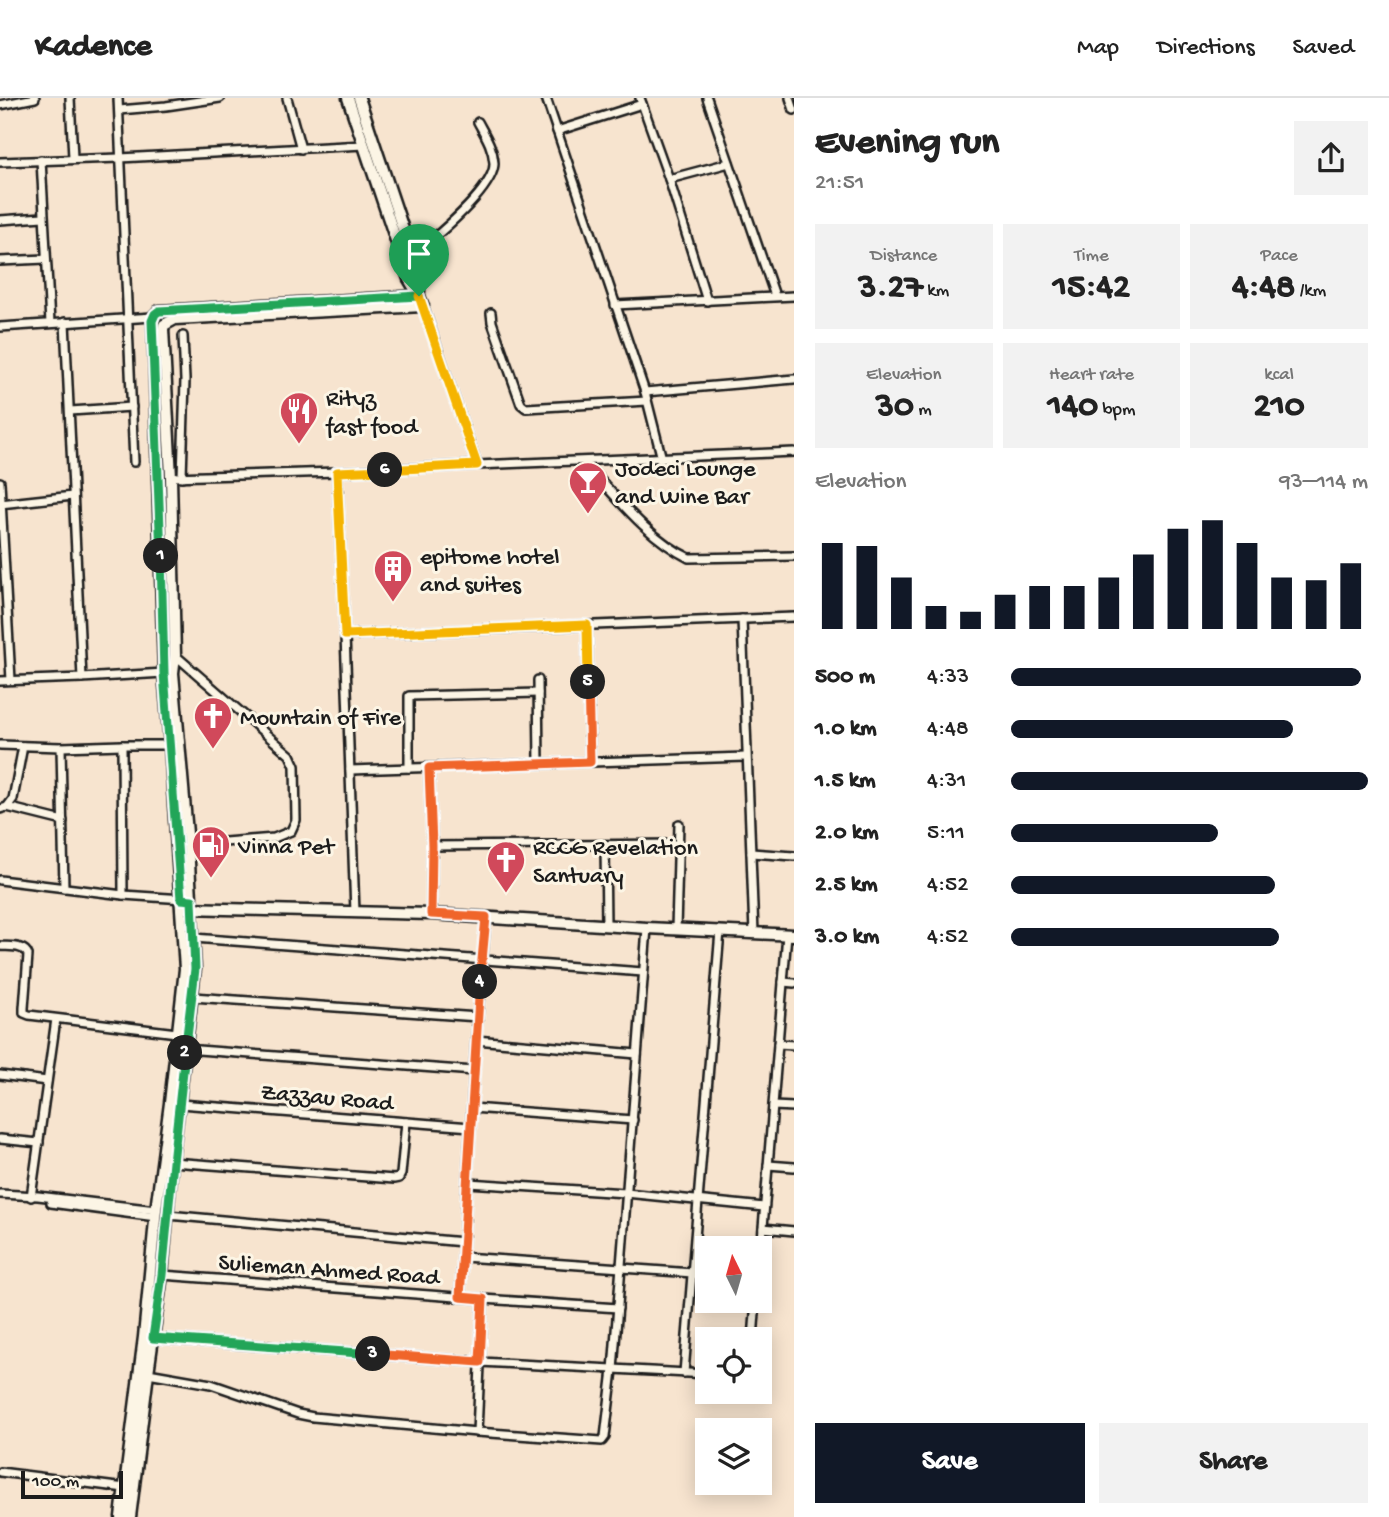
<!DOCTYPE html>
<meta charset="utf-8">
<style>
body{margin:0;font-family:"Gochi Hand",sans-serif;background:#f2f2f2;color:#222;height:100vh;display:flex;flex-direction:column;font-size:26px;white-space:nowrap}
*{box-sizing:border-box;margin:0}
p{font-size:23px;color:#767676}
.icon{flex:none;width:38px;height:38px;fill:none;stroke:currentColor;stroke-width:2;stroke-linecap:round;stroke-linejoin:round}
.map{position:relative;flex:1;overflow:hidden}
.side{display:flex;flex-direction:column;background:#fff;width:595px}
.side>*{flex:none}
.needle{width:46px;rotate:355deg}
.buttons{position:absolute;left:695px;top:1138px;display:grid;gap:14px}
.buttons a{display:grid;place-items:center;width:77px;height:77px;border-radius:0px;background:#fff;box-shadow:0 4px 18px #0003;font-size:35px}
.scale{position:absolute;left:21px;bottom:18px;width:102px;box-sizing:border-box;padding-left:7px;border:4px solid #1c1c1c;border-top:0;font-size:19px;line-height:24px;white-space:nowrap;color:#1c1c1c;-webkit-text-stroke:5px #fcf5e5;paint-order:stroke}
.pin{position:absolute;display:grid;place-items:center;width:60px;height:60px;color:#fff;margin:-72px -30px;border-radius:50% 50% 50% 0;rotate:-45deg;box-shadow:0 0 7px #0007}
.pin .icon{rotate:45deg}
.km{position:absolute;width:35px;height:35px;margin:-18px;border-radius:50%;background:#222;color:#fff;font-size:19px;line-height:35px;text-align:center}
.round{display:grid;place-items:center;flex:none;width:74px;height:74px;border-radius:0px;background:#f2f2f2}
.head{display:flex;align-items:center;justify-content:space-between;height:119px;padding:0 21px}
h1{font-size:38px;font-weight:800;line-height:52px}
.stats{display:grid;grid-template-columns:repeat(3,1fr);gap:10px;height:119px;padding:7px 21px}
.stats div{display:grid;align-content:center;border-radius:0px;background:#f2f2f2;text-align:center}
.stats b{font-size:35px;font-weight:800}
.stats small{font-size:19px;font-weight:400}
.stats p{font-size:19px}
.chart{height:196px;padding:14px 21px}
.chart p{display:flex;justify-content:space-between}
.chart svg{width:100%;height:126px;margin-top:7px;stroke:#111827;stroke-width:6}
.action{display:flex;gap:14px;margin-top:auto;padding:14px 21px}
.action a{flex:1;height:80px;border-radius:0px;background:#111827;color:#fff;font-size:28px;font-weight:800;line-height:80px;text-align:center}
.action a+a{background:#f2f2f2;color:#222}
ul{padding:0 21px;list-style:none;font-size:23px}
li{display:grid;grid-template-columns:112px 84px 1fr;align-items:center;height:52px}
li i{height:18px;border-radius:9px;background:#111827}
header{display:flex;align-items:center;gap:42px;box-sizing:border-box;height:98px;padding:0 35px;background:#fff;border-bottom:2px solid #e0e0e0}
header strong{font-size:33px}
nav{display:flex;gap:38px;margin-inline-start:auto;font-size:24px}
main{display:flex;flex:1;min-height:0}
.map>svg:first-child{display:block}
.lines{fill:none;stroke-linecap:round;stroke-linejoin:round}
.street-casing{stroke:#1c1c1c;stroke-width:12}
.secondary-casing{stroke:#1c1c1c;stroke-width:15}
.street{stroke:#fcf5e5;stroke-width:7}
.secondary{stroke:#fcf5e5;stroke-width:10}
.split-1-casing{stroke:#fff;stroke-width:14}
.split-2-casing{stroke:#fff;stroke-width:14}
.split-3-casing{stroke:#fff;stroke-width:14}
.split-4-casing{stroke:#fff;stroke-width:14}
.split-5-casing{stroke:#fff;stroke-width:14}
.split-6-casing{stroke:#fff;stroke-width:14}
.split-7-casing{stroke:#fff;stroke-width:14}
.split-1{stroke:#22a559;stroke-width:9}
.split-2{stroke:#22a559;stroke-width:9}
.split-3{stroke:#22a559;stroke-width:9}
.split-4{stroke:#f0652b;stroke-width:9}
.split-5{stroke:#f0652b;stroke-width:9}
.split-6{stroke:#f5b400;stroke-width:9}
.split-7{stroke:#f5b400;stroke-width:9}
.labels{text-anchor:middle;stroke-width:6;stroke-linejoin:round;paint-order:stroke}
.poi-label{font-size:24px;fill:#1c1c1c;stroke:#fcf5e5;text-anchor:start}
.street-label{font-size:24px;fill:#1c1c1c;stroke:#fcf5e5}
</style>
<header>
<strong>Kadence</strong>
<nav><a>Map</a><a>Directions</a><a>Saved</a></nav>
</header>
<main>
<div class="map">
<svg width="794" height="1419" viewBox="0 0 794 1419">
<rect width="100%" height="100%" fill="#f7e4cf"/>
<filter id="ink" filterUnits="userSpaceOnUse"><feTurbulence type="fractalNoise" baseFrequency=".0143" numOctaves="2"/><feDisplacementMap in="SourceGraphic" scale="14" xChannelSelector="R" yChannelSelector="G"/><feConvolveMatrix kernelMatrix="1 2 1 2 8 2 1 2 1" color-interpolation-filters="sRGB"/></filter>
<g filter="url(#ink)">
<g class="lines">
<g class="street-casing">
<g id="street">
<path d="M 70,0 L 73,60"/>
<path d="M 118,0 L 134,364"/>
<path d="M 287,0 L 301,51"/>
<path d="M 546,0 L 645,294 L 662,361"/>
<path d="M 640,0 L 669,81 L 707,203"/>
<path d="M 707,0 L 775,198"/>
<path d="M 790,0 L 794,12"/>
<path d="M 0,7 L 35,0"/>
<path d="M 119,12 L 166,8 L 220,0"/>
<path d="M 557,33 L 642,6"/>
<path d="M 41,62 L 50,225"/>
<path d="M 0,64 L 120,60 L 364,47"/>
<path d="M 669,81 L 729,65"/>
<path d="M 0,122 L 43,119"/>
<path d="M 412,158 C 432,142 495,91 494,65 C 493,49 485,37 478,24"/>
<path d="M 0,163 L 46,161"/>
<path d="M 615,207 L 794,198"/>
<path d="M 423,208 L 477,367"/>
<path d="M 491,215 L 492,224 L 521,306 L 526,310 L 647,303"/>
<path d="M 65,224 L 82,580"/>
<path d="M 0,229 L 153,219"/>
<path d="M 645,294 L 794,281"/>
<path d="M 70,313 L 132,309"/>
<path d="M 584,364 C 616,398 646,439 689,460 L 794,458"/>
<path d="M 337,374 L 345,537 L 355,814"/>
<path d="M 171,379 L 337,374 L 477,367 L 794,354"/>
<path d="M 182,379 L 185,282 L 183,238"/>
<path d="M 0,384 L 11,582"/>
<path d="M 0,406 L 73,398"/>
<path d="M 742,521 L 754,835"/>
<path d="M 587,527 L 590,664"/>
<path d="M 345,537 L 794,519"/>
<path d="M 175,557 L 290,657 L 295,668 L 296,722 L 291,733 L 274,740 L 188,747"/>
<path d="M 538,582 L 539,666"/>
<path d="M 0,583 L 82,580 L 164,575"/>
<path d="M 0,647 L 61,649 L 122,647 L 170,647"/>
<path d="M 122,647 L 123,797"/>
<path d="M 61,649 L 64,790"/>
<path d="M 409,670 L 409,598 L 538,595"/>
<path d="M 429,670 L 432,748 L 431,816"/>
<path d="M 350,672 L 746,659"/>
<path d="M 7,709 L 63,723"/>
<path d="M 0,711 L 7,709 L 13,701 L 23,648"/>
<path d="M 605,747 L 606,827"/>
<path d="M 432,748 L 679,746"/>
<path d="M 751,755 L 794,758"/>
<path d="M 0,782 L 123,797 L 184,801"/>
<path d="M 676,831 L 679,726"/>
<path d="M 194,840 L 643,874"/>
<path d="M 0,848 C 10,849 25,847 28,857 L 24,910 L 24,915 L 29,917 L 177,935"/>
<path d="M 783,884 L 794,885"/>
<path d="M 193,899 L 478,919"/>
<path d="M 476,942 L 637,956"/>
<path d="M 778,946 L 794,947"/>
<path d="M 185,951 L 474,973"/>
<path d="M 0,977 L 47,983"/>
<path d="M 180,1006 L 471,1029"/>
<path d="M 773,1008 L 794,1009"/>
<path d="M 472,1010 L 633,1022"/>
<path d="M 0,1041 L 39,1045"/>
<path d="M 172,1064 L 394,1081 L 399,1080 L 401,1076 L 406,1024"/>
<path d="M 768,1067 L 794,1069"/>
<path d="M 468,1085 L 626,1095 L 764,1109"/>
<path d="M 0,1096 L 38,1098 L 156,1112"/>
<path d="M 31,1099 L 56,921"/>
<path d="M 51,1105 L 156,1119"/>
<path d="M 168,1117 L 463,1144"/>
<path d="M 763,1130 L 794,1133"/>
<path d="M 463,1159 L 693,1175"/>
<path d="M 760,1166 L 787,836"/>
<path d="M 162,1177 L 483,1201 L 618,1210"/>
<path d="M 460,1199 L 476,942 L 486,819"/>
<path d="M 153,1240 L 480,1264 L 707,1276"/>
<path d="M 753,1241 L 756,1202"/>
<path d="M 148,1275 L 211,1286 L 298,1316 L 313,1319 L 477,1334 L 602,1343 L 605,1339 L 613,1272 L 647,830"/>
<path d="M 684,1275 L 720,833"/>
<path d="M 477,1334 L 483,1201"/>
<path d="M 0,1374 L 125,1390"/>
</g>
</g>
<g class="secondary-casing">
<g id="secondary">
<path d="M 359,0 L 412,158 L 418,180 L 419,194"/>
<path d="M 186,810 L 431,816 L 647,830 L 794,837"/>
<path d="M 121,1419 L 144,1239 L 156,1112 L 170,1005 L 185,871 L 170,647 L 164,575 L 153,219 L 159,213 L 419,198"/>
<path d="M 130,1419 L 148,1275 L 162,1177 L 172,1064 L 195,871 L 188,747 L 173,575 L 175,557 L 171,379 L 163,231 L 164,227 L 175,221 L 423,208 L 419,198 L 409,181 L 348,0"/>
</g>
</g>
<use href="#street" class="street"/>
<use href="#secondary" class="secondary"/>
</g>
</g>
<g class="lines" filter="url(#ink)">
<g class="split-1-casing">
<path id="split-1" d="M 161,458 L 152,223 L 155,216 L 159,213 L 419,198"/>
</g>
<g class="split-2-casing">
<path id="split-2" d="M 161,458 L 164,575 L 181,801 L 192,802 L 195,871 L 185,955"/>
</g>
<g class="split-3-casing">
<path id="split-3" d="M 185,955 L 173,1064 L 162,1177 L 153,1240 L 373,1256"/>
</g>
<g class="split-4-casing">
<path id="split-4" d="M 373,1256 L 480,1264 L 483,1201 L 460,1199 L 480,884"/>
</g>
<g class="split-5-casing">
<path id="split-5" d="M 480,884 L 486,819 L 431,816 L 432,748 L 429,670 L 590,664 L 588,584"/>
</g>
<g class="split-6-casing">
<path id="split-6" d="M 385,372 L 337,374 L 345,537 L 587,527 L 588,584"/>
</g>
<g class="split-7-casing">
<path id="split-7" d="M 385,372 L 477,367 L 419,198"/>
</g>
<use href="#split-1" class="split-1"/>
<use href="#split-2" class="split-2"/>
<use href="#split-3" class="split-3"/>
<use href="#split-4" class="split-4"/>
<use href="#split-5" class="split-5"/>
<use href="#split-6" class="split-6"/>
<use href="#split-7" class="split-7"/>
</g>
<defs>
<g id="restaurant-pin" transform="scale(2.0125)"><path d="M0 17L-7.5 6A9.5 9.5 0 1 1 7.5 6Z" fill="#d1495b" stroke="#fcf5e5"/><path d="M-5-6h1v4h1v-4h1v4h1v-4h1v5L-1.5 .5V6h-2V.5L-5-1ZM5-6V6H3V1.5H1.5Q1.5-4 5-6Z" fill="#fff"/></g>
<g id="bar-pin" transform="scale(2.0125)"><path d="M0 17L-7.5 6A9.5 9.5 0 1 1 7.5 6Z" fill="#d1495b" stroke="#fcf5e5"/><path d="M-6-5H6L.8 .8V4.5H3.5V6h-7V4.5H-.8V.8Z" fill="#fff"/></g>
<g id="building-pin" transform="scale(2.0125)"><path d="M0 17L-7.5 6A9.5 9.5 0 1 1 7.5 6Z" fill="#d1495b" stroke="#fcf5e5"/><path d="M-4-6H4V6H1V3H-1V6H-4ZM-2.5-4.3h1.7v1.8h-1.7ZM.8-4.3h1.7v1.8H.8ZM-2.5-1h1.7V.8h-1.7ZM.8-1h1.7V.8H.8Z" fill="#fff"/></g>
<g id="church-pin" transform="scale(2.0125)"><path d="M0 17L-7.5 6A9.5 9.5 0 1 1 7.5 6Z" fill="#d1495b" stroke="#fcf5e5"/><path d="M-1.2-6h2.4v3.5h3.3v2.4h-3.3V6h-2.4V-.1h-3.3v-2.4h3.3Z" fill="#fff"/></g>
<g id="fuel-pin" transform="scale(2.0125)"><path d="M0 17L-7.5 6A9.5 9.5 0 1 1 7.5 6Z" fill="#d1495b" stroke="#fcf5e5"/><path d="M-5.5-6h7V0h2V4h1.3V-2.5L3-4.5l.8-.8L6-3V5H2.5V1h-1V6h-7ZM-4.2-4.7v3.2H.2V-4.7Z" fill="#fff"/></g>
</defs>
<g fill-rule="evenodd">
<use href="#restaurant-pin" x="299" y="313"/>
<use href="#bar-pin" x="588" y="383"/>
<use href="#building-pin" x="393" y="471"/>
<use href="#church-pin" x="213" y="618"/>
<use href="#fuel-pin" x="211" y="747"/>
<use href="#church-pin" x="506" y="762"/>
</g>
<g class="labels">
<g class="poi-label">
<text x="326" y="307">Rityz<tspan x="326" dy="28">fast food</tspan></text>
<text x="615" y="377">Jodeci Lounge<tspan x="615" dy="28">and Wine Bar</tspan></text>
<text x="420" y="465">epitome hotel<tspan x="420" dy="28">and suites</tspan></text>
<text x="240" y="626">Mountain of Fire</text>
<text x="238" y="755">Vinna Pet</text>
<text x="533" y="756">RCCG Revelation<tspan x="533" dy="28">Santuary</tspan></text>
</g>
<g class="street-label">
<text transform="translate(327 998) rotate(5)" y="8">Zazzau Road</text>
<text transform="translate(329 1170) rotate(4)" y="8">Sulieman Ahmed Road</text>
</g>
</g>
</svg>
<div class="buttons">
<a><svg class="needle" viewBox="-14 -14 28 28"><path d="M0-13l5 13h-10z" fill="#e53935"/><path d="M0 13l5-13h-10z" fill="#767676"/></svg></a>
<a><svg class="icon" aria-label="locate" viewBox="0 0 24 24"><circle cx="12" cy="12" r="6"/><path d="M12 2v4M12 18v4M2 12h4M18 12h4"/></svg></a>
<a><svg class="icon" aria-label="layers" viewBox="0 0 24 24"><path d="M12 4l9 5-9 5-9-5zM3 14l9 5 9-5"/></svg></a>
</div>
<div class="scale">100 m</div>
<div class="pin" style="left:419px;top:198px;background:#1e9e55"><svg class="icon" aria-label="arrive" viewBox="0 0 24 24"><path d="M6 21V4h12l-3 4 3 4H6"/></svg></div>
<b class="km" style="left:161px;top:458px">1</b>
<b class="km" style="left:185px;top:955px">2</b>
<b class="km" style="left:373px;top:1256px">3</b>
<b class="km" style="left:480px;top:884px">4</b>
<b class="km" style="left:588px;top:584px">5</b>
<b class="km" style="left:385px;top:372px">6</b>
</div>
<section class="side">
<div class="head"><div><h1>Evening run</h1><p>21:51</p></div><a class="round"><svg class="icon" aria-label="share" viewBox="0 0 24 24"><path d="M12 15V3M7 8l5-5 5 5M5 13v7h14v-7"/></svg></a></div>
<div class="stats">
<div><p>Distance</p><b>3.27<small> km</small></b></div>
<div><p>Time</p><b>15:42</b></div>
<div><p>Pace</p><b>4:48<small> /km</small></b></div>
</div>
<div class="stats">
<div><p>Elevation</p><b>30<small> m</small></b></div>
<div><p>Heart rate</p><b>140<small> bpm</small></b></div>
<div><p>kcal</p><b>210</b></div>
</div>
<div class="chart"><p><span>Elevation</span>93–114 m</p>
<svg viewBox="0 0 160 44" preserveAspectRatio="none"><path d="M5 44V14M15 44V15M25 44V26M35 44V36M45 44V38M55 44V32M65 44V29M75 44V29M85 44V26M95 44V18M105 44V9M115 44V6M125 44V14M135 44V26M145 44V27M155 44V21"/></svg>
</div>
<ul>
<li><b>500 m</b>4:33<i style="width:98%"></i></li>
<li><b>1.0 km</b>4:48<i style="width:79%"></i></li>
<li><b>1.5 km</b>4:31<i style="width:100%"></i></li>
<li><b>2.0 km</b>5:11<i style="width:58%"></i></li>
<li><b>2.5 km</b>4:52<i style="width:74%"></i></li>
<li><b>3.0 km</b>4:52<i style="width:75%"></i></li>
</ul>
<div class="action"><a>Save</a><a>Share</a></div>
</section>
</main>
